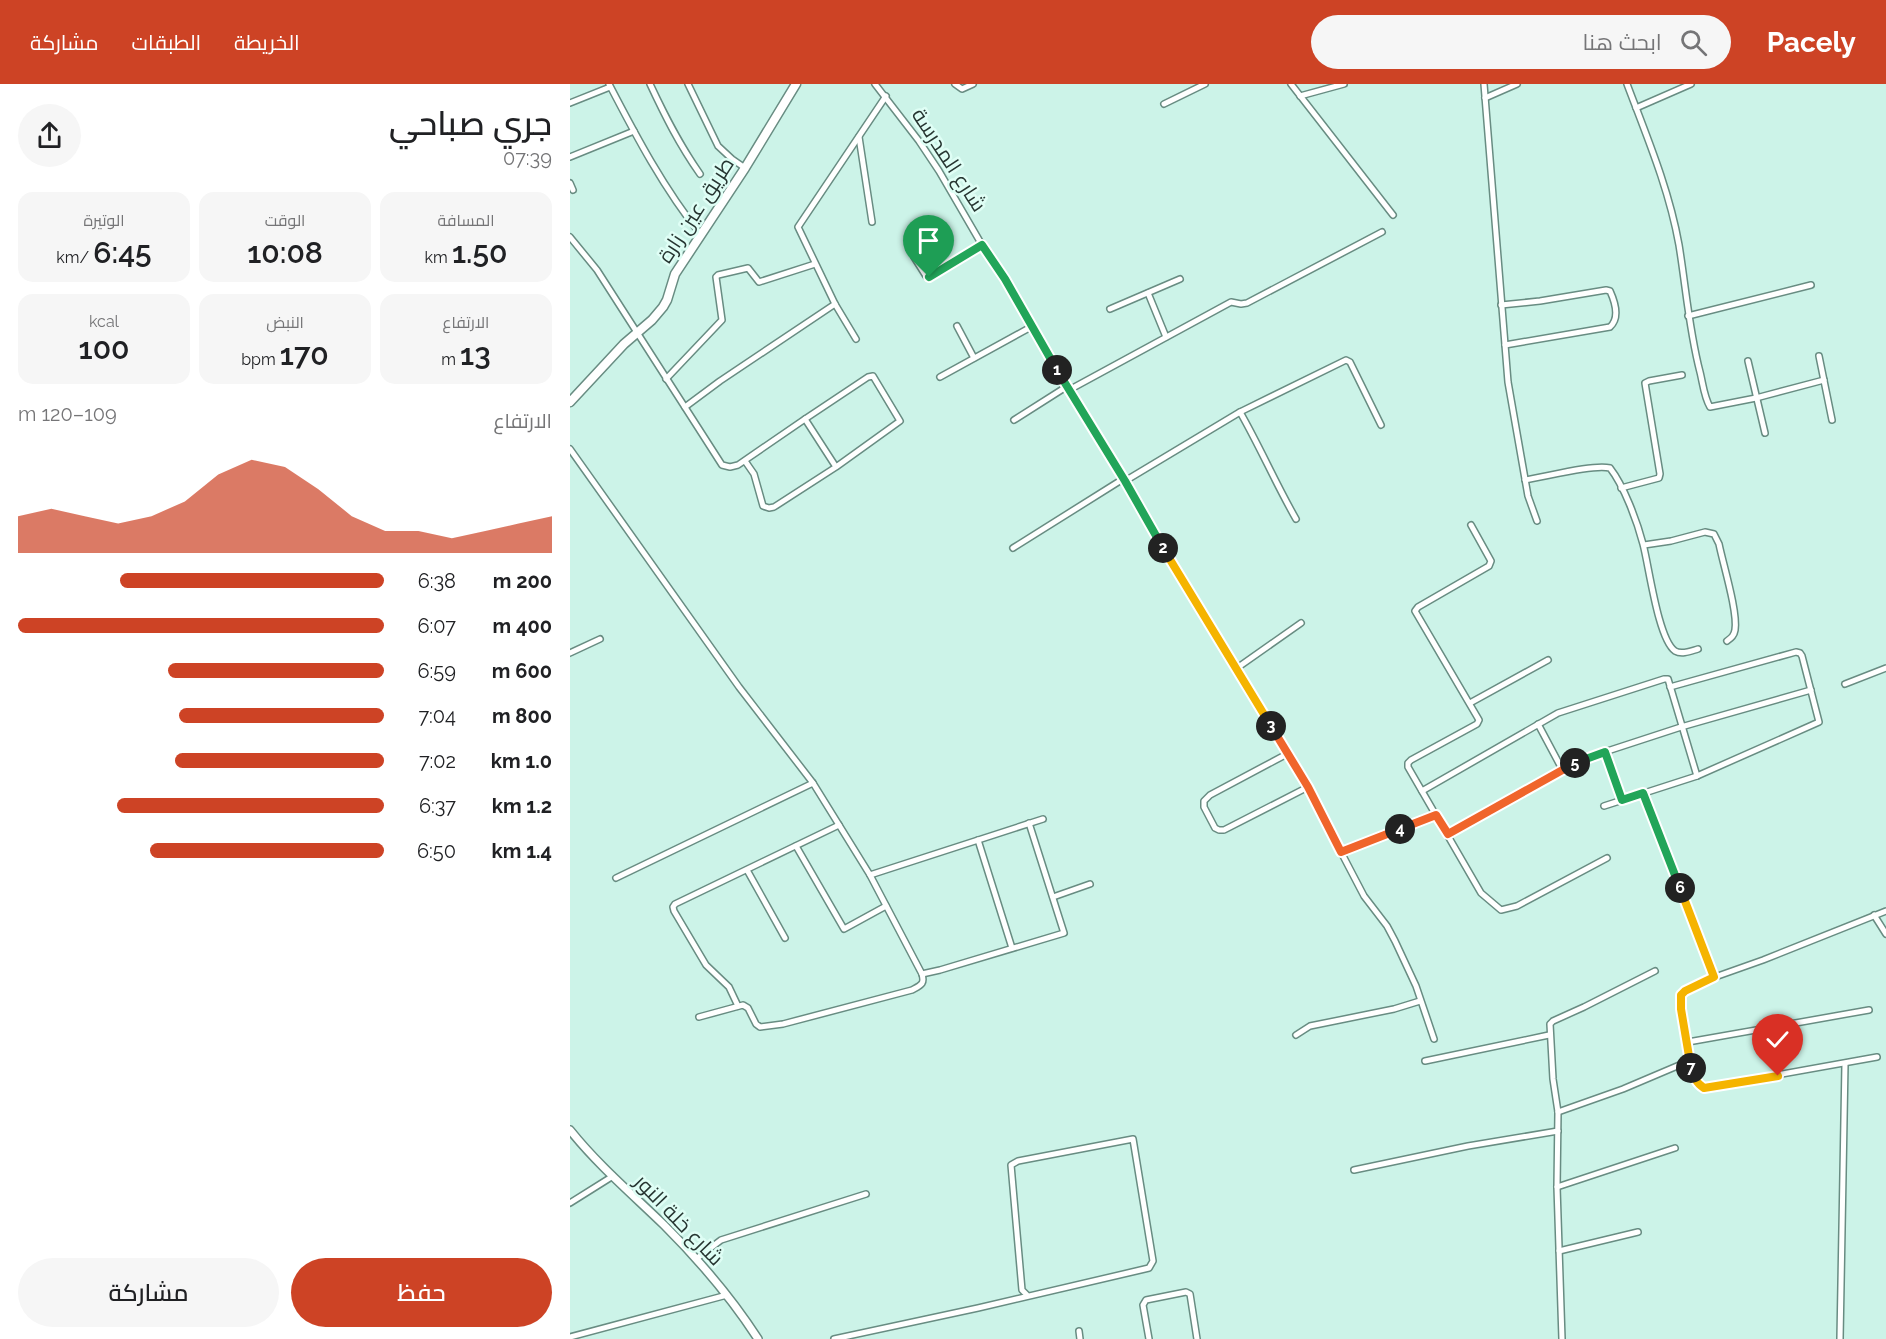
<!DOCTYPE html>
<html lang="ar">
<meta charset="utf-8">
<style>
body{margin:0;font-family:Raleway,Cairo,sans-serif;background:#f6f6f6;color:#202124;direction:rtl;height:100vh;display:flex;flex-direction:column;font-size:22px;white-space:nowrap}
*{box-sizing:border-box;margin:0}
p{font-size:20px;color:#757577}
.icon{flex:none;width:33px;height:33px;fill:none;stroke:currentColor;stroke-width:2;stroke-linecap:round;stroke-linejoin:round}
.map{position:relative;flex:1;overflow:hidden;direction:ltr}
.drawer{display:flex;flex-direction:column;background:#fff;width:570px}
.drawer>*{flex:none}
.pin{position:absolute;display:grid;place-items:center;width:51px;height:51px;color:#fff;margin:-62px -26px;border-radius:50% 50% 50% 0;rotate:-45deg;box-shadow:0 0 6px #0007}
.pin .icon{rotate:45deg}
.km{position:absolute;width:30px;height:30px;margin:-15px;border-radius:50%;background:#222;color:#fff;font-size:16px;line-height:30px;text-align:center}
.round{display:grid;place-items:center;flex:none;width:63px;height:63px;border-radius:32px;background:#f6f6f6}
.overview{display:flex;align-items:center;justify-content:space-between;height:102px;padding:0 18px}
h1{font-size:33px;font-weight:600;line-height:45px}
.figures{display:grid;grid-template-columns:repeat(3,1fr);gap:9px;height:102px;padding:6px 18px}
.figures div{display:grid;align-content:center;border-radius:15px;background:#f6f6f6;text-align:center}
.figures b{font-size:30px;font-weight:600}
.figures small{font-size:16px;font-weight:400}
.figures p{font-size:16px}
.chart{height:168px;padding:12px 18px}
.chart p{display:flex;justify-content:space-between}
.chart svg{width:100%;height:108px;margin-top:6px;fill:#cd4325;opacity:.7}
.cta{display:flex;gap:12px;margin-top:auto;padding:12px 18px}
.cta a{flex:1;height:69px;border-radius:36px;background:#cd4325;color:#fff;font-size:24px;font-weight:600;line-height:69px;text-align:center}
.cta a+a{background:#f6f6f6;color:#202124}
ul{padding:0 18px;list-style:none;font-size:20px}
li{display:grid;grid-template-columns:96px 72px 1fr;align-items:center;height:45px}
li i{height:15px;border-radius:8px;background:#cd4325}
header{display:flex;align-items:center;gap:36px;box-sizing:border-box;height:84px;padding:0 30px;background:#cd4325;color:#fff}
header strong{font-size:28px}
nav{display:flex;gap:33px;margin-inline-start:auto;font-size:21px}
.search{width:420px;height:54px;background:#f6f6f6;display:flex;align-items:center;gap:15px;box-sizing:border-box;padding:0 21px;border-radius:33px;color:#757577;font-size:22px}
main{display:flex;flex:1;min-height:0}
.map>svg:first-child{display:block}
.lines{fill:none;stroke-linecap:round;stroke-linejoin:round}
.minor-casing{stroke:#688c82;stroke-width:8}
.tertiary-casing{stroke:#688c82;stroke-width:10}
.primary-casing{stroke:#688c82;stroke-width:11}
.minor{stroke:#fff;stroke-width:5}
.tertiary{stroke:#fff;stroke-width:7}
.primary{stroke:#fff;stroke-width:8}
.split-1-casing{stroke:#fff;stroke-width:12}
.split-2-casing{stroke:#fff;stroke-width:12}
.split-3-casing{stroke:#fff;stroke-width:12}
.split-4-casing{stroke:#fff;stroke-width:12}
.split-5-casing{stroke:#fff;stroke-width:12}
.split-6-casing{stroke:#fff;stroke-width:12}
.split-7-casing{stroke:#fff;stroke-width:12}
.split-8-casing{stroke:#fff;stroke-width:12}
.split-1{stroke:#22a559;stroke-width:8}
.split-2{stroke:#22a559;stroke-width:8}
.split-3{stroke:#f5b400;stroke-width:8}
.split-4{stroke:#f0652b;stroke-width:8}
.split-5{stroke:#f0652b;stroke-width:8}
.split-6{stroke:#22a559;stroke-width:8}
.split-7{stroke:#f5b400;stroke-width:8}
.split-8{stroke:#f5b400;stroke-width:8}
.labels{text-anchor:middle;stroke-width:5;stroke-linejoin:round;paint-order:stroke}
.street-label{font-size:21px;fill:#273632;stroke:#dffef5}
</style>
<header>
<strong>Pacely</strong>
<div class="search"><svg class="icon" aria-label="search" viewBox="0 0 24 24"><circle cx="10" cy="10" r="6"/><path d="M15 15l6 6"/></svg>ابحث هنا</div>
<nav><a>الخريطة</a><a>الطبقات</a><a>مشاركة</a></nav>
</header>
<main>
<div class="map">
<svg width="1316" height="1255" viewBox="0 0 1316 1255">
<rect width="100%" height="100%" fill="#ccf3e8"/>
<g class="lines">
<g class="minor-casing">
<g id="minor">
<path d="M 39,0 C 66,52 94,105 131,151"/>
<path d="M 80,0 C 95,32 109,60 130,90"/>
<path d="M 118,0 L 148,62 L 162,75 L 175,84"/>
<path d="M 305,0 L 349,57 L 369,87 L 412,161 L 435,195 L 496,303 L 555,397 L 603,481 L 738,703 L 771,768 L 866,731"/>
<path d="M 385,0 L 392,5 L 403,0"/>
<path d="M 721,0 L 823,131"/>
<path d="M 914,0 L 938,298 L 958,412 L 967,437"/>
<path d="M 1057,0 C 1077,53 1099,105 1109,161 C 1116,204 1119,246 1130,288 C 1133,300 1134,313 1140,323 L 1186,314 L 1254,296"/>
<path d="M 730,12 L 774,0"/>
<path d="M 915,14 L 947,0"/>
<path d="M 0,19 L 40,3"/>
<path d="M 594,20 L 635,0"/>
<path d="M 1066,24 L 1121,0"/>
<path d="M 289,53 L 302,138"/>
<path d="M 0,73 L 64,47"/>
<path d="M 0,99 L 3,106"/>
<path d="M 0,153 L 27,186 L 152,381 L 160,383 L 168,381 L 235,335"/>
<path d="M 344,173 L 356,192 L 359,193 L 412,161"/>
<path d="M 578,209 L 596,253"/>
<path d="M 931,221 L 970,217 L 1036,206 L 1040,207 C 1045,218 1050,234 1040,243 L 935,261"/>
<path d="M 540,225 L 610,195"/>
<path d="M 1118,232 L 1241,201"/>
<path d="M 387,242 L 404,274"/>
<path d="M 286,255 L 265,220 L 228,143 L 316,12"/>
<path d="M 1249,272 L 1262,336"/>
<path d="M 1178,277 L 1195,349"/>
<path d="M 370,293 L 461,243"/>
<path d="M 96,295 L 152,236 L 146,193 L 148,191 L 178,184 L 189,198 L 245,180"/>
<path d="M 499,306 L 661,218 L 671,220 L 677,219 L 812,148"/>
<path d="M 115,323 L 150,297 L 265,220"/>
<path d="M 670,328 C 690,363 706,400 726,435"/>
<path d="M 444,336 L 496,303"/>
<path d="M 0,365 L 169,603 L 243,699 L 300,791 L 352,890 C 355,900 351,901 342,906 L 213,940 L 190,943 L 186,940 L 178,924 L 173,921 L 129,933"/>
<path d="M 175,377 L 184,390 L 193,422 L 199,424 L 204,423 L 266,383 L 330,337 L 303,292 L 298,293 L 235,335 L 266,383"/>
<path d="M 955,396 C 975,393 1023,380 1040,384 C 1054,402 1067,437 1073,460 C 1079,482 1088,555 1105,567 C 1112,571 1121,567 1128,565"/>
<path d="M 555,397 L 670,328 L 776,276 L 780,278 L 811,341"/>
<path d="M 1051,404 L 1089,394 L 1090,390 L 1075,299 L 1079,297 L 1112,291"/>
<path d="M 901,441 L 921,477 L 919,482 L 848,523 L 845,527 L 909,636 L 907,640 L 841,676 L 838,679 L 838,683 L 911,809 L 931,826 L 947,822 L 1037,774"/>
<path d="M 1074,461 L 1101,457 L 1135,448 L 1144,450 L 1149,460 C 1153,480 1168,528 1165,546 C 1164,552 1161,554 1157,557"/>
<path d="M 443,464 L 553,395"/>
<path d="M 0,569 L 30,555"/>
<path d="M 667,584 L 731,539"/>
<path d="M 1275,600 L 1316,584"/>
<path d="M 900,619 L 978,576"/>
<path d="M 968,640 L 992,685"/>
<path d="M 1035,668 L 1052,716"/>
<path d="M 717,670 L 640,711 L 634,717 L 634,723 L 645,744 L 649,746 L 654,746 L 738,703"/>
<path d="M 852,707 L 988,629 L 1094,595 L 1098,595 L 1127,692"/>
<path d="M 1073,709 L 1145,893"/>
<path d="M 1034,722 L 1127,692 L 1249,638 L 1232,572 L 1230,569 L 1226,568 L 1100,603"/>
<path d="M 878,750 L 992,685 L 1016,674 L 1111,643 L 1241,606"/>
<path d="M 408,756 L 442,864"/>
<path d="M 226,762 L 274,845 L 316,822"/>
<path d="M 771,768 L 794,812 L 817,842 L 825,857 L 846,902 L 864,955"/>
<path d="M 177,786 L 215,854"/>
<path d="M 300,791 L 473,735"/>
<path d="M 46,794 L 243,699"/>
<path d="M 483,813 L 520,800"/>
<path d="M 1304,831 L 1316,850"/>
<path d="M 352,890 L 370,886 L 494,849 L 459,739"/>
<path d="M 168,922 L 159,903 L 136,881 L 104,827 L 103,823 L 105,820 L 269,741"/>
<path d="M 726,951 L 740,942 L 824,925 L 850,917"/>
<path d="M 1118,958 L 1299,926"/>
<path d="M 1307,973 L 1134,1004 L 1129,1001 L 1125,996 L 1119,977 L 1111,917 L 1111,911 L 1115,907 L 1145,893 L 1193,876 L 1316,827"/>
<path d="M 855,977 L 979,951"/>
<path d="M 988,1028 L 1053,1005 L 1119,977"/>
<path d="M 784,1086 L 898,1062 L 988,1047"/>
<path d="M 987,1103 L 1105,1064"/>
<path d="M 0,1119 L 43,1092"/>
<path d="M 989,1167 L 1068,1148"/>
<path d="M 126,1175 L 151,1156 L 296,1110"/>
<path d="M 509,1247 L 510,1255"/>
<path d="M 0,1253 L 157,1211"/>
<path d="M 264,1255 L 408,1224 L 579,1184 L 583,1177 L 563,1055 L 448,1077 L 441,1081 L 452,1206 L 458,1212"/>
<path d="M 579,1255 L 573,1221 L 576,1216 L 616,1208 L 620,1210 L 627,1255"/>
<path d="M 992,1255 L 987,1103 L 988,1028 L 983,995 L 980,940 L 983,937 L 1014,923 L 1085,887"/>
<path d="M 1270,1255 L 1275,980"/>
</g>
</g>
<g class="tertiary-casing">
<path id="tertiary" d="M 0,1046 C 28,1081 62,1110 94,1141 C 129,1176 161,1213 188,1255"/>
</g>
<g class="primary-casing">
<path id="primary" d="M 0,318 L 54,260 L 82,236 L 93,223 L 97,216 L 105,190 L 175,84 L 226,0"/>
</g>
<use href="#minor" class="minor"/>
<use href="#tertiary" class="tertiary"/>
<use href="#primary" class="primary"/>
</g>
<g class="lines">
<g class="split-1-casing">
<path id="split-1" d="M 359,193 L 412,161 L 435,195 L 487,286"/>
</g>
<g class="split-2-casing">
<path id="split-2" d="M 487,286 L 555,397 L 593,464"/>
</g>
<g class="split-3-casing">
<path id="split-3" d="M 593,464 L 701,642"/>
</g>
<g class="split-4-casing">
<path id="split-4" d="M 701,642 L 738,703 L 771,768 L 830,745"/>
</g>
<g class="split-5-casing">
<path id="split-5" d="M 830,745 L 866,731 L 878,750 L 1005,679"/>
</g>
<g class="split-6-casing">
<path id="split-6" d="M 1005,679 L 1035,668 L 1052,716 L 1073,709 L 1110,804"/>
</g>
<g class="split-7-casing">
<path id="split-7" d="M 1110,804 L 1144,893 L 1115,907 L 1111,911 L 1111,925 L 1121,984"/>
</g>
<g class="split-8-casing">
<path id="split-8" d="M 1121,984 C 1124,993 1126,999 1134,1004 L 1208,992"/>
</g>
<use href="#split-1" class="split-1"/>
<use href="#split-2" class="split-2"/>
<use href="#split-3" class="split-3"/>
<use href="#split-4" class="split-4"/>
<use href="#split-5" class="split-5"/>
<use href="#split-6" class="split-6"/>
<use href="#split-7" class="split-7"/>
<use href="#split-8" class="split-8"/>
</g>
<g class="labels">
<g class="street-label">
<text transform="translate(379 76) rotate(57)" y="7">شارع المدرسة</text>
<text transform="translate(126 126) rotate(-57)" y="7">طريق عين زارة</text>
<text transform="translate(109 1136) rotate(46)" y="7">شارع خلة النور</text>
</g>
</g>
</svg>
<div class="pin" style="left:359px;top:193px;background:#1e9e55"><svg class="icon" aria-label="arrive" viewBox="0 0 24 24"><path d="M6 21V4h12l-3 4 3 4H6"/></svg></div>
<div class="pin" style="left:1208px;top:992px;background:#d93025"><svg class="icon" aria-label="check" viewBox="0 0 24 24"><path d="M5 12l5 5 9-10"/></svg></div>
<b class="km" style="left:487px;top:286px">1</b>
<b class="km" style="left:593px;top:464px">2</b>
<b class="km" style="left:701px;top:642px">3</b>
<b class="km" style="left:830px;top:745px">4</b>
<b class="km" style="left:1005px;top:679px">5</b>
<b class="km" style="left:1110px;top:804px">6</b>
<b class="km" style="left:1121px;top:984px">7</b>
</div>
<section class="drawer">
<div class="overview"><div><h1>جري صباحي</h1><p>07:39</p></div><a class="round"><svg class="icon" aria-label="share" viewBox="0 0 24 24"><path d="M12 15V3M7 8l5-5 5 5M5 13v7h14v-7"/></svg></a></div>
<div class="figures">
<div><p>المسافة</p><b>1.50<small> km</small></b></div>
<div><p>الوقت</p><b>10:08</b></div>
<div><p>الوتيرة</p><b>6:45<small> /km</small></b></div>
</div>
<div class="figures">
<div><p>الارتفاع</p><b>13<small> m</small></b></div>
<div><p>النبض</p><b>170<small> bpm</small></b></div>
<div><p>kcal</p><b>100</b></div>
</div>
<div class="chart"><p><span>الارتفاع</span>109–120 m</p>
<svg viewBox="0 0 160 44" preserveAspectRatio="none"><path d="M0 44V29L10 26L20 29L30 32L40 29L50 23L60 12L70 6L80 9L90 18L100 29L110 35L120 35L130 38L140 35L150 32L160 29V44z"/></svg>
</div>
<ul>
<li><b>200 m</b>6:38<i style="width:72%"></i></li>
<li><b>400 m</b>6:07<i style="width:100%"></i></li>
<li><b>600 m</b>6:59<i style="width:59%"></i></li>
<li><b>800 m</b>7:04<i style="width:56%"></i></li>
<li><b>1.0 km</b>7:02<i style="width:57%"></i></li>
<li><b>1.2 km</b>6:37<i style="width:73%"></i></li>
<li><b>1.4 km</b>6:50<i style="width:64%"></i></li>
</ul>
<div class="cta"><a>حفظ</a><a>مشاركة</a></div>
</section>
</main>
